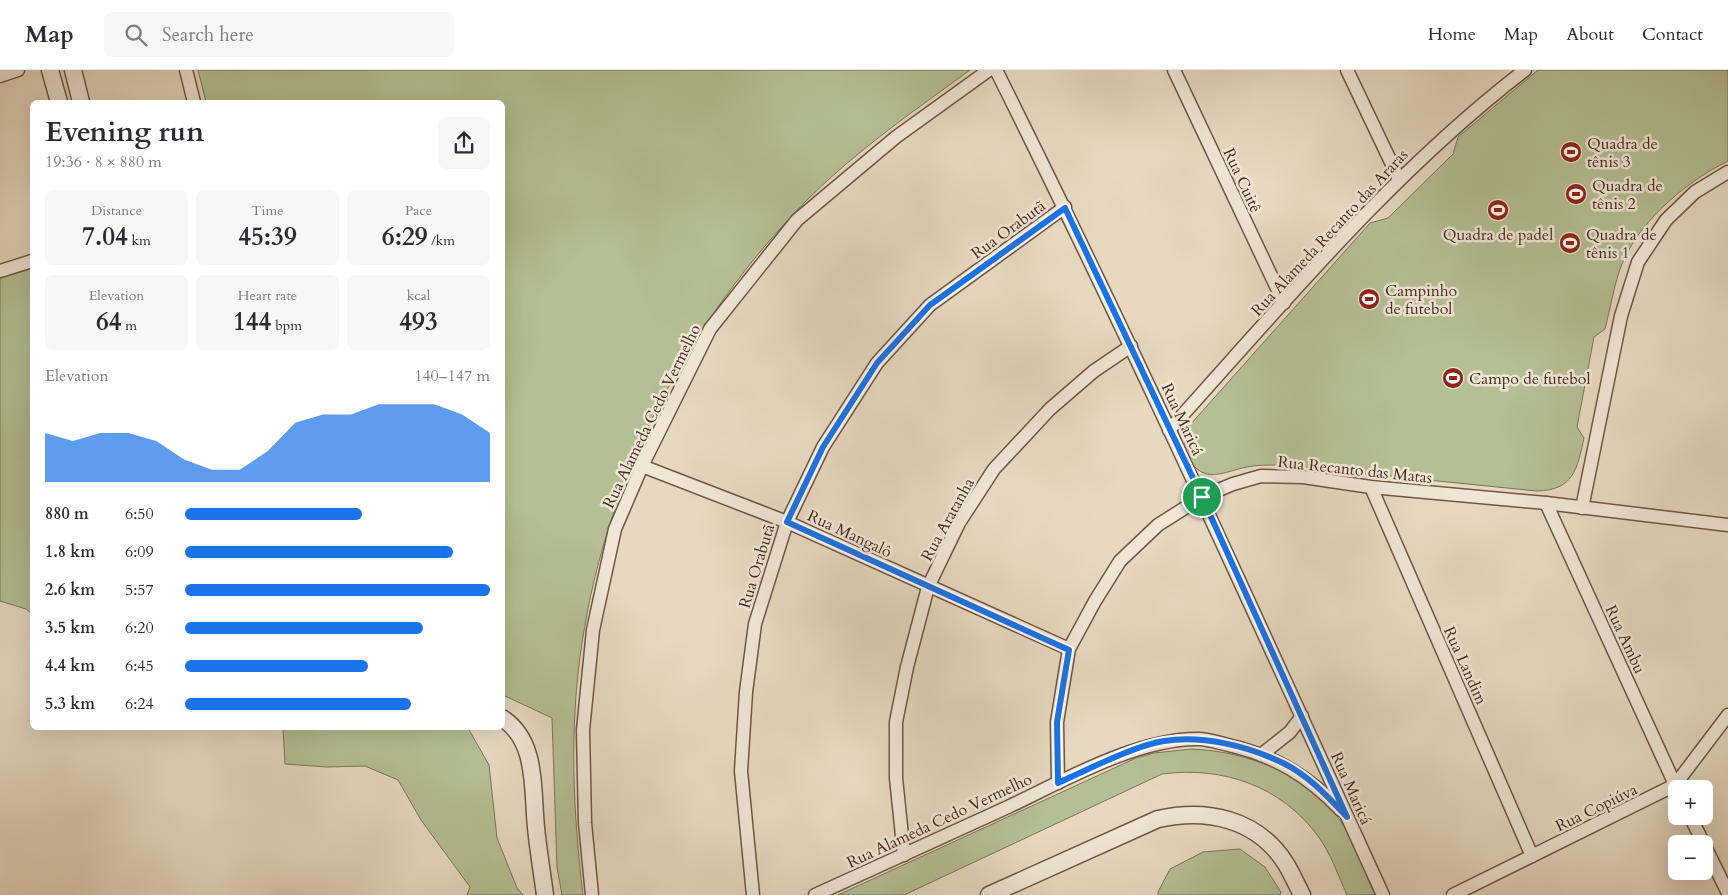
<!DOCTYPE html>
<meta charset="utf-8">
<style>
body{margin:0;font-family:Cardo,serif;background:#f7f7f7;color:#2b2b33;height:100vh;display:flex;flex-direction:column;font-size:19px;white-space:nowrap}
*{box-sizing:border-box;margin:0}
p{font-size:16px;color:#7c7c81}
.icon{flex:none;width:28px;height:28px;fill:none;stroke:currentColor;stroke-width:2;stroke-linecap:round;stroke-linejoin:round}
.map{position:relative;flex:1;overflow:hidden}
.sheet{position:absolute;left:30px;top:30px;width:475px;height:630px;display:flex;flex-direction:column;background:#fff;border-radius:8px;box-shadow:0 5px 20px #0002}
.sheet>*{flex:none}
.buttons{position:absolute;left:1668px;top:710px;display:grid;gap:10px}
.buttons a{display:grid;place-items:center;width:45px;height:45px;border-radius:8px;background:#fff;box-shadow:0 5px 20px #0002;font-size:25px}
.pin{position:absolute;display:grid;place-items:center;width:42px;height:42px;color:#fff;margin:-21px;border:2px solid #fff;border-radius:50%;box-shadow:0 1px 5px #0007}
.round{display:grid;place-items:center;flex:none;width:52px;height:52px;border-radius:8px;background:#f7f7f7}
.head{display:flex;align-items:center;justify-content:space-between;height:85px;padding:0 15px}
h1{font-size:28px;font-weight:700;line-height:38px}
.figures{display:grid;grid-template-columns:repeat(3,1fr);gap:8px;height:85px;padding:5px 15px}
.figures div{display:grid;align-content:center;border-radius:8px;background:#f7f7f7;text-align:center}
.figures b{font-size:25px;font-weight:700}
.figures small{font-size:14px;font-weight:400}
.figures p{font-size:14px}
.chart{height:140px;padding:10px 15px}
.chart p{display:flex;justify-content:space-between}
.chart svg{width:100%;height:90px;margin-top:5px;fill:#1a73e8;opacity:.7}
ul{padding:0 15px;list-style:none;font-size:16px}
li{display:grid;grid-template-columns:80px 60px 1fr;align-items:center;height:38px}
li i{height:12px;border-radius:6px;background:#1a73e8}
header{display:flex;align-items:center;gap:30px;box-sizing:border-box;height:70px;padding:0 25px;background:#fff;border-bottom:1px solid #e1e1e2}
header strong{font-size:24px}
nav{display:flex;gap:28px;margin-inline-start:auto;font-size:18px}
.search{width:350px;height:45px;background:#f7f7f7;display:flex;align-items:center;gap:12px;box-sizing:border-box;padding:0 18px;border-radius:8px;color:#7c7c81;font-size:19px}
.map>svg:first-child{display:block}
.green{fill:#b4bf93;stroke:#7e7458}
.lines{fill:none;stroke-linecap:round;stroke-linejoin:round}
.minor-casing{stroke:#705646;stroke-width:15}
.tertiary-casing{stroke:#705646;stroke-width:19}
.minor{stroke:#efe6d6;stroke-width:12}
.tertiary{stroke:#efe6d6;stroke-width:16}
.route-casing{stroke:#fff;stroke-width:10}
.route{stroke:#1a73e8;stroke-width:6}
.labels{text-anchor:middle;stroke-width:5;stroke-linejoin:round;paint-order:stroke}
.poi-label{font-size:16px;fill:#492a1d;stroke:#efe6d6;text-anchor:start}
.street-label{font-size:16px;fill:#492a1d;stroke:#efe6d6}
</style>
<header>
<strong>Map</strong>
<div class="search"><svg class="icon" aria-label="search" viewBox="0 0 24 24"><circle cx="10" cy="10" r="6"/><path d="M15 15l6 6"/></svg>Search here</div>
<nav><a>Home</a><a>Map</a><a>About</a><a>Contact</a></nav>
</header>
<div class="map">
<svg width="1728" height="825" viewBox="0 0 1728 825">
<rect width="100%" height="100%" fill="#e6d9c0"/>
<filter id="stains"><feTurbulence type="fractalNoise" baseFrequency=".004" numOctaves="4"/><feColorMatrix values="0 0 0 0 .2 0 0 0 0 .09 0 0 0 0 .02 0 0 0 .5 -.17"/></filter>
<radialGradient id="worn" r=".72"><stop offset=".6" stop-color="#630" stop-opacity="0"/><stop offset="1" stop-color="#630" stop-opacity=".3"/></radialGradient>
<g class="green">
<path d="M 198,0 L 970,0 C 914,41 857,80 807,130 C 689,250 607,406 582,573 C 569,657 573,742 583,825 L 562,825 L 557,797 L 552,648 L 503,625 L 502,32 L 206,32 Z"/>
<path d="M 1538,0 L 1728,0 L 1728,91 C 1685,112 1634,155 1619,202 C 1613,220 1610,240 1605,259 L 1594,267 L 1577,357 L 1584,368 C 1577,399 1574,420 1537,421 L 1278,395 C 1268,395 1257,395 1247,397 C 1223,402 1204,415 1188,388 C 1182,377 1184,366 1190,355 L 1370,153 L 1388,148 L 1453,84 L 1458,67 Z"/>
<path d="M 32,198 L 32,544 L 26,539 L 0,531 L 0,206 Z"/>
<path d="M 283,658 L 468,658 L 489,695 L 497,768 L 517,818 L 523,825 L 467,825 L 470,817 L 421,750 L 398,710 L 365,696 L 327,697 L 285,694 Z"/>
<path d="M 1191,679 C 1248,681 1315,706 1345,758 C 1357,779 1365,803 1375,825 L 1347,825 C 1338,805 1331,784 1318,766 C 1281,716 1223,696 1162,704 L 904,825 L 838,825 L 1136,688 L 1154,683 Z"/>
<path d="M 1240,779 L 1265,797 L 1281,822 L 1280,825 L 1158,825 L 1158,822 L 1170,799 L 1203,782 Z"/>
</g>
<g class="lines">
<g class="minor-casing">
<g id="minor">
<path d="M 186,0 L 194,32"/>
<path d="M 996,0 C 1132,272 1257,549 1383,825"/>
<path d="M 1174,0 L 1284,233"/>
<path d="M 1347,0 L 1399,109"/>
<path d="M 0,6 L 18,0"/>
<path d="M 0,201 L 32,191"/>
<path d="M 1169,360 C 1282,235 1391,103 1525,0"/>
<path d="M 642,396 L 787,452 L 1069,579"/>
<path d="M 1371,417 L 1532,786"/>
<path d="M 1546,433 L 1677,719"/>
<path d="M 1582,438 L 1621,246 L 1638,192 L 1666,150 L 1695,122 L 1728,102"/>
<path d="M 1261,685 L 1290,662 L 1302,646"/>
<path d="M 1058,713 L 1057,652 L 1069,579 L 1095,531 L 1120,491 L 1158,455 L 1202,427 L 1233,414 L 1261,406 L 1303,407 L 1371,417 L 1546,433 L 1728,455"/>
<path d="M 1690,746 L 1728,823"/>
<path d="M 904,785 L 896,708 L 896,652 L 907,597 L 928,517 L 959,453 L 994,399 L 1050,339 L 1094,301 L 1131,276"/>
<path d="M 592,825 L 585,753 L 583,660 L 593,560 L 615,459 L 642,396 L 710,259 L 797,150 L 896,67 L 989,0"/>
<path d="M 753,825 L 741,701 L 746,622 L 755,554 L 787,452 L 823,377 L 877,293 L 930,235 L 1065,137"/>
<path d="M 815,825 C 879,796 943,767 1008,737 C 1063,711 1137,668 1199,669 C 1208,669 1219,673 1228,675 C 1276,686 1308,706 1341,740"/>
<path d="M 1453,825 L 1675,715 L 1728,645"/>
</g>
</g>
<g class="tertiary-casing">
<g id="tertiary">
<path d="M 50,0 L 59,32"/>
<path d="M 73,0 L 81,32"/>
<path d="M 502,648 C 538,671 532,720 536,757 C 538,779 542,802 545,825"/>
<path d="M 989,825 L 1158,749 C 1207,738 1258,749 1286,794 C 1292,804 1297,815 1302,825"/>
</g>
</g>
<use href="#minor" class="minor"/>
<use href="#tertiary" class="tertiary"/>
</g>
<g class="lines">
<g class="route-casing">
<path id="route" d="M 1065,138 L 1202,427 L 1347,747 C 1328,727 1308,705 1283,693 C 1248,676 1203,665 1164,671 C 1133,676 1087,700 1058,713 L 1057,652 L 1069,580 L 787,452 L 823,377 L 877,293 L 930,235 Z"/>
</g>
<use href="#route" class="route"/>
</g>
<defs>
<g id="stadium-disc" transform="scale(1.125)"><circle r="9.5" fill="#8f2418" stroke="#efe6d6"/><path d="M0-5a6.5 5 0 1 0 0 10a6.5 5 0 1 0 0-10ZM-3.5-1.8h7v3.6h-7Z" fill="#fff"/></g>
</defs>
<g fill-rule="evenodd">
<use href="#stadium-disc" x="1571" y="82"/>
<use href="#stadium-disc" x="1576" y="124"/>
<use href="#stadium-disc" x="1498" y="140"/>
<use href="#stadium-disc" x="1570" y="173"/>
<use href="#stadium-disc" x="1369" y="229"/>
<use href="#stadium-disc" x="1453" y="308"/>
</g>
<g class="labels">
<g class="poi-label">
<text x="1587" y="79">Quadra de<tspan x="1587" dy="18">tênis 3</tspan></text>
<text x="1592" y="121">Quadra de<tspan x="1592" dy="18">tênis 2</tspan></text>
<text x="1498" y="170" text-anchor="middle">Quadra de padel</text>
<text x="1586" y="170">Quadra de<tspan x="1586" dy="18">tênis 1</tspan></text>
<text x="1385" y="226">Campinho<tspan x="1385" dy="18">de futebol</tspan></text>
<text x="1469" y="314">Campo de futebol</text>
</g>
<g class="street-label">
<text transform="translate(1243 110) rotate(65)" y="6">Rua Cuitê</text>
<text transform="translate(1008 159) rotate(-36)" y="6">Rua Orabutã</text>
<text transform="translate(1329 162) rotate(-47)" y="6">Rua Alameda Recanto das Araras</text>
<text transform="translate(651 346) rotate(-64)" y="6">Rua Alameda Cedo Vermelho</text>
<text transform="translate(1183 349) rotate(65)" y="6">Rua Maricá</text>
<text transform="translate(1355 399) rotate(6)" y="6">Rua Recanto das Matas</text>
<text transform="translate(947 449) rotate(-61)" y="6">Rua Aratanha</text>
<text transform="translate(850 463) rotate(25)" y="6">Rua Mangalô</text>
<text transform="translate(756 496) rotate(-73)" y="6">Rua Orabutã</text>
<text transform="translate(1626 569) rotate(65)" y="6">Rua Ambu</text>
<text transform="translate(1466 595) rotate(66)" y="6">Rua Landim</text>
<text transform="translate(1352 718) rotate(66)" y="6">Rua Maricá</text>
<text transform="translate(1596 737) rotate(-26)" y="6">Rua Copiúva</text>
<text transform="translate(939 750) rotate(-25)" y="6">Rua Alameda Cedo Vermelho</text>
</g>
</g>
<rect width="100%" height="100%" filter="url(#stains)"/>
<rect width="100%" height="100%" fill="url(#worn)"/>
</svg>
<div class="buttons">
<a>+</a>
<a>−</a>
</div>
<div class="pin" style="left:1202px;top:427px;background:#1e9e55"><svg class="icon" aria-label="arrive" viewBox="0 0 24 24"><path d="M6 21V4h12l-3 4 3 4H6"/></svg></div>
<section class="sheet">
<div class="head"><div><h1>Evening run</h1><p>19:36 · 8 × 880 m</p></div><a class="round"><svg class="icon" aria-label="share" viewBox="0 0 24 24"><path d="M12 15V3M7 8l5-5 5 5M5 13v7h14v-7"/></svg></a></div>
<div class="figures">
<div><p>Distance</p><b>7.04<small> km</small></b></div>
<div><p>Time</p><b>45:39</b></div>
<div><p>Pace</p><b>6:29<small> /km</small></b></div>
</div>
<div class="figures">
<div><p>Elevation</p><b>64<small> m</small></b></div>
<div><p>Heart rate</p><b>144<small> bpm</small></b></div>
<div><p>kcal</p><b>493</b></div>
</div>
<div class="chart"><p><span>Elevation</span>140–147 m</p>
<svg viewBox="0 0 160 44" preserveAspectRatio="none"><path d="M0 44V20L10 24L20 20L30 20L40 24L50 33L60 38L70 38L80 29L90 15L100 11L110 11L120 6L130 6L140 6L150 11L160 20V44z"/></svg>
</div>
<ul>
<li><b>880 m</b>6:50<i style="width:58%"></i></li>
<li><b>1.8 km</b>6:09<i style="width:88%"></i></li>
<li><b>2.6 km</b>5:57<i style="width:100%"></i></li>
<li><b>3.5 km</b>6:20<i style="width:78%"></i></li>
<li><b>4.4 km</b>6:45<i style="width:60%"></i></li>
<li><b>5.3 km</b>6:24<i style="width:74%"></i></li>
</ul>
</section>
</div>
